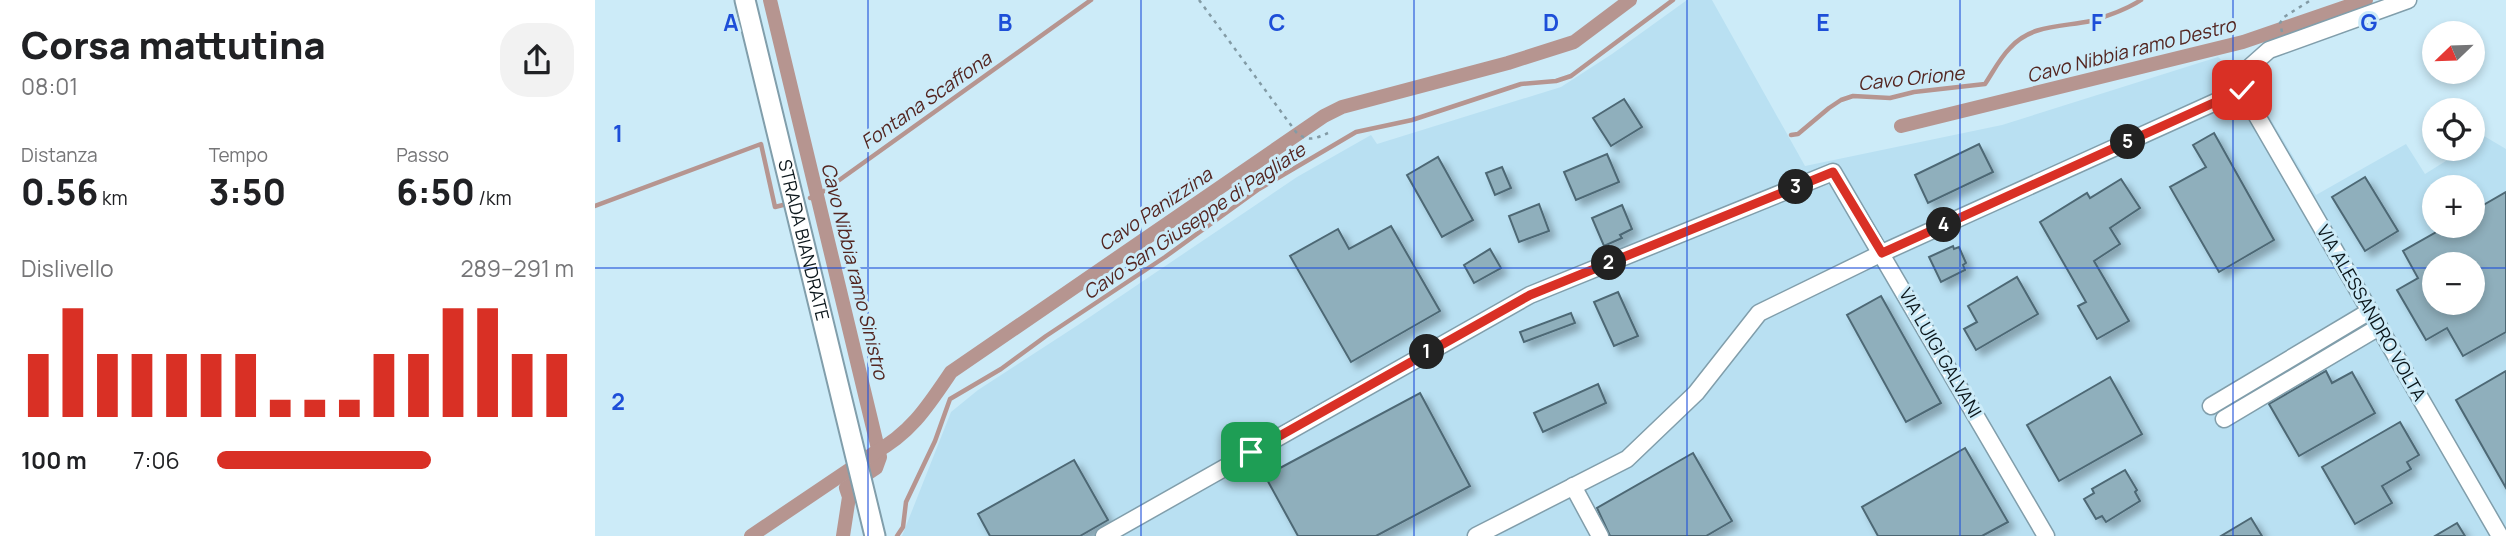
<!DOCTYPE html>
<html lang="it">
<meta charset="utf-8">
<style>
body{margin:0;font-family:Manrope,sans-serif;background:#f2f2f2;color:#202124;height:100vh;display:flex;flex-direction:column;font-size:26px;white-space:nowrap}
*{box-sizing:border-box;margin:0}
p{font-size:23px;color:#757577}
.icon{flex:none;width:38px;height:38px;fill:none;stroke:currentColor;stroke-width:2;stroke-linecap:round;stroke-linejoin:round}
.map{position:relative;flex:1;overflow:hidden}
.sheet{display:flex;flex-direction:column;background:#fff;width:595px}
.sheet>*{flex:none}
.needle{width:46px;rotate:247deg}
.controls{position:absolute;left:1827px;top:21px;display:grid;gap:14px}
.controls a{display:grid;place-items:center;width:63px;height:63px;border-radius:50%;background:#fff;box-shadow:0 4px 10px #0003;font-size:35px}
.pin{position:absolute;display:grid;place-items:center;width:60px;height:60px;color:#fff;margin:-30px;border-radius:14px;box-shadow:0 4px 10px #0006}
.km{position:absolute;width:35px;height:35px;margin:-18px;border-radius:50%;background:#222;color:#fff;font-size:19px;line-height:35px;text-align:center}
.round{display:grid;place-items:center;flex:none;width:74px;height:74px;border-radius:28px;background:#f2f2f2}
.head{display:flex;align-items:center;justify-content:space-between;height:119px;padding:0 21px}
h1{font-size:38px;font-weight:800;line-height:52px}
.metrics{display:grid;grid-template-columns:repeat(3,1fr);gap:10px;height:119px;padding:7px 21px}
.metrics div{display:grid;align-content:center}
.metrics b{font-size:35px;font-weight:800}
.metrics small{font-size:19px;font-weight:400}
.metrics p{font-size:19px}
.chart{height:196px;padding:14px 21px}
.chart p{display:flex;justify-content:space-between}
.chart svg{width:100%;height:126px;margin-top:7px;stroke:#d93025;stroke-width:6}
ul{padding:0 21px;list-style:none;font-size:23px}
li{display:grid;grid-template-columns:112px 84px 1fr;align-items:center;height:52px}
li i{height:18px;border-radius:9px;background:#d93025}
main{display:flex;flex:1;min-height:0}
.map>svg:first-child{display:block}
.built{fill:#b9e0f2;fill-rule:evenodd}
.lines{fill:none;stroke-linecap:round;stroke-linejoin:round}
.stream{stroke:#b69590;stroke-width:4.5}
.canal{stroke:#b69590;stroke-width:14}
.building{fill:#8fafbc;stroke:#4d6874;stroke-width:2;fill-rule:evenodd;filter:url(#shadow)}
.minor-casing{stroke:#819eab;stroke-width:19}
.major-casing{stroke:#819eab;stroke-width:23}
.path{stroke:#839ba5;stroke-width:2.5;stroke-dasharray:3.5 5;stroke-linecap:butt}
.minor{stroke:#fff;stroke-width:16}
.major{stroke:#fff;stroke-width:19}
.route-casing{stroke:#fff;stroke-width:14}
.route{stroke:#d93025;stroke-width:9}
.grid{fill:none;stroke:#1d4ed8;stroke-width:2;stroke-opacity:0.55}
.labels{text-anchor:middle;stroke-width:6;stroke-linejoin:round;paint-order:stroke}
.street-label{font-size:18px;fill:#0b161b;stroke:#ccebf8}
.water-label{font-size:19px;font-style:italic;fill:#532520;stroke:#ccebf8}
.grid-label{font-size:23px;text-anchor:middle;font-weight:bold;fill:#1d4ed8;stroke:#ccebf8;stroke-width:6;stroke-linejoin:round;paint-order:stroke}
</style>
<main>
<section class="sheet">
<div class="head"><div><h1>Corsa mattutina</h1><p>08:01</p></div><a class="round"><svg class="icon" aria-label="share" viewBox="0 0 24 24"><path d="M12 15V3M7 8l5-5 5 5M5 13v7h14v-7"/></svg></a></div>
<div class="metrics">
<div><p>Distanza</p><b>0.56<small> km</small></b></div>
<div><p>Tempo</p><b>3:50</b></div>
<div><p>Passo</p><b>6:50<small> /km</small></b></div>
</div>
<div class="chart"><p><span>Dislivello</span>289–291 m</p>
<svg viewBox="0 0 160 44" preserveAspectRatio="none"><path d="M5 44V22M15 44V6M25 44V22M35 44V22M45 44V22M55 44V22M65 44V22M75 44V38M85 44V38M95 44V38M105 44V22M115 44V22M125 44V6M135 44V6M145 44V22M155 44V22"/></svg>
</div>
<ul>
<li><b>100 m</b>7:06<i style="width:60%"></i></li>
</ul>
</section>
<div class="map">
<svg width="1911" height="536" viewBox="0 0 1911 536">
<defs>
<filter id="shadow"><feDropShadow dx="6" dy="6" stdDeviation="3.5" flood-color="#0004"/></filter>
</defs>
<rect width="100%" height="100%" fill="#ccebf8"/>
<path class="built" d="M 1092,0 L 1117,0 L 1210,166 L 1407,125 L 1623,57 L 1656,86 L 1721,195 L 1811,144 L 1830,174 L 1870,149 L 1878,149 L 1878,143 L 1889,136 L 1911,149 L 1911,536 L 307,536 L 356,412 L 383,390 L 483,325 L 702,177 L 776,135 L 782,144 L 966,87 L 1017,54 ZM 1839,187 L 1878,187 L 1878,226 L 1839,226 ZM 1839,264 L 1878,264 L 1878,303 L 1839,303 Z"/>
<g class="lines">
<g class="stream">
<path d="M 1754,0 L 1756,5"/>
<path d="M 1196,135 L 1203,134 L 1234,108 L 1246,100 L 1258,96 L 1295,98 L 1319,92 L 1390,84 C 1398,72 1405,58 1415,48 C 1436,24 1468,27 1496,21 C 1513,16 1531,10 1546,0"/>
<path d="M 215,198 L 222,196 L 496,0"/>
<path d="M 0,206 L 166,144 L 180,207 L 188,205"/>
<path d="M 302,536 L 308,527 L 311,502 L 340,441 L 355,399 L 406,369 L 451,336 L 570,257 L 664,189 L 761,132 L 817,120 L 926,84 L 961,81 L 976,76 L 1078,0"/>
</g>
<g class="canal">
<path d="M 175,0 L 285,457 L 281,468 L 251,488 L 254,497 L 248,536"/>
<path d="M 1306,126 L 1648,42 L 1771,0"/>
<path d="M 156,536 L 279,453 C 316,433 333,406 356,372 L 729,116 L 747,107 L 913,63 L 979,42 L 1035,0"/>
</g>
</g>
<g class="building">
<path d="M 1029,99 L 1047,127 L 1016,146 L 998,118 Z"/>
<path d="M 1619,133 L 1679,240 L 1624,272 L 1575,187 L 1611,167 L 1598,145 Z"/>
<path d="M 1384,144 L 1398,172 L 1333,203 L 1320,175 Z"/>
<path d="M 1012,154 L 1024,182 L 981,200 L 969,172 Z"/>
<path d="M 843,157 L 878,220 L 847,237 L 812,175 Z"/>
<path d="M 907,167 L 916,188 L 900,195 L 891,173 Z"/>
<path d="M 1770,177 L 1803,231 L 1770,251 L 1737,197 Z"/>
<path d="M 1526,179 L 1545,208 L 1515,228 L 1525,244 L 1499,261 L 1534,321 L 1502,339 L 1483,306 L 1491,302 L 1445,222 L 1492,193 L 1495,198 Z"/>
<path d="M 1911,192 L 1911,332 L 1868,356 L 1852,328 L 1831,340 L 1802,290 L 1823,278 L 1808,251 L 1852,226 L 1878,226 L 1878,211 ZM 1839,264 L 1878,264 L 1878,303 L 1839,303 Z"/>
<path d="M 944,204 L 954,231 L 924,242 L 914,216 Z"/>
<path d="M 1027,205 L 1037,229 L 1025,235 L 1027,238 L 1009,246 L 997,218 Z"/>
<path d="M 796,226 L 845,311 L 756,362 L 695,256 L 743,229 L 754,249 Z"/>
<path d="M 1358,246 L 1359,249 L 1364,247 L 1371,263 L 1368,265 L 1370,270 L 1346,282 L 1334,257 Z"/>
<path d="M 895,249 L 906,268 L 879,283 L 869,265 Z"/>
<path d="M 1422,277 L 1443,314 L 1381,350 L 1369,329 L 1382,322 L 1373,306 Z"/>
<path d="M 1023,292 L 1043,336 L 1019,346 L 999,302 Z"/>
<path d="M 1286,296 L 1346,403 L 1311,422 L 1252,315 Z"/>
<path d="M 976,313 L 980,323 L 929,342 L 925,332 Z"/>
<path d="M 1731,371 L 1737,383 L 1757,372 L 1780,413 L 1704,456 L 1674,404 Z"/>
<path d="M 1911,371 L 1911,488 L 1861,400 Z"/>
<path d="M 1515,377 L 1547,434 L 1464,481 L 1432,425 Z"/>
<path d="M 1003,384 L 1011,403 L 948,432 L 939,413 Z"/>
<path d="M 825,393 L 875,486 L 781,536 L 703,536 L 670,476 Z"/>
<path d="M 1805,422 L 1824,455 L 1812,462 L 1816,469 L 1787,486 L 1797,503 L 1760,524 L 1727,467 Z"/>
<path d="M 1370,448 L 1413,522 L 1387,536 L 1283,536 L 1267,507 Z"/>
<path d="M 1098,453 L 1137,521 L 1111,536 L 1015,536 L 1002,508 Z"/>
<path d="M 479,460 L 513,520 L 485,536 L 395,536 L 383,514 Z"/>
<path d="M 1530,470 L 1542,490 L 1540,492 L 1545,501 L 1511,522 L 1507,516 L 1501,519 L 1489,499 L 1499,493 L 1497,489 Z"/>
<path d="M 1656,518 L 1667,536 L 1626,536 Z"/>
<path d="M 1862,523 L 1870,536 L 1840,536 Z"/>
</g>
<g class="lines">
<g class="minor-casing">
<g id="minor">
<path d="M 1647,90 L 1905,536"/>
<path d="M 1647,90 L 1647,74 L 1674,50 L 1813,0"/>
<path d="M 1616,406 L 1775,311"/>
<path d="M 1629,419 L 1784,327"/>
<path d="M 978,486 L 1005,536"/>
<path d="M 509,536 L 935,295 L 1238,172 L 1451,536"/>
<path d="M 881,536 L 1032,459 L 1101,393 L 1164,313 L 1287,253 L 1647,90"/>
</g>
</g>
<g class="major-casing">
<g id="major">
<path id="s1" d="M 150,0 L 280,536"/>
</g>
</g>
<g class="path">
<path d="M 604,0 L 701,132 C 712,142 720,139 733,133"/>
<path d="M 1687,32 L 1685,23 L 1689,17 L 1716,0"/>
</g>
<use href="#minor" class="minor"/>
<use href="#major" class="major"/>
</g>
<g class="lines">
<g class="route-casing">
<path id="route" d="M 656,452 L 935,295 L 1238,172 L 1287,253 L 1647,90"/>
</g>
<use href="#route" class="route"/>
</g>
<path class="grid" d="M 273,0 L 273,536M 546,0 L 546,536M 819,0 L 819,536M 1092,0 L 1092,536M 1365,0 L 1365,536M 1638,0 L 1638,536M 0,268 L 1839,268M 1878,268 L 1911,268"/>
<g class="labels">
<g class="street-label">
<text dy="6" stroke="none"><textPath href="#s1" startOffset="247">STRADA BIANDRATE</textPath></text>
<text transform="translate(1776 313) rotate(60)" y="6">VIA ALESSANDRO VOLTA</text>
<text transform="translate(1345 353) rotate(60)" y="6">VIA LUIGI GALVANI</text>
</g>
<g class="water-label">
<text transform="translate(1536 50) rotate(-14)" y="7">Cavo Nibbia ramo Destro</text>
<text transform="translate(1316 78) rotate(-6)" y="7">Cavo Orione</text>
<text transform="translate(331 100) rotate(-35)" y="7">Fontana Scaffona</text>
<text transform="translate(560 209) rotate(-34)" y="7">Cavo Panizzina</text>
<text transform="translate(599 221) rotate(-34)" y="7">Cavo San Giuseppe di Pagliate</text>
<text transform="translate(260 271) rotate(76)" y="7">Cavo Nibbia ramo Sinistro</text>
</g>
</g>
<g class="grid-label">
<text x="136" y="31">A</text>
<text x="410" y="31">B</text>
<text x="682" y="31">C</text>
<text x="956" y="31">D</text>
<text x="1228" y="31">E</text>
<text x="1502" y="31">F</text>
<text x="1774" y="31">G</text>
<text x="23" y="142">1</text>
<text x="23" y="410">2</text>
</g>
</svg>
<div class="controls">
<a><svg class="needle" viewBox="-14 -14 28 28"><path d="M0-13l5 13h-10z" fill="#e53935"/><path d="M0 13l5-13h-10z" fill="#757577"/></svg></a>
<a><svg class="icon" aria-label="locate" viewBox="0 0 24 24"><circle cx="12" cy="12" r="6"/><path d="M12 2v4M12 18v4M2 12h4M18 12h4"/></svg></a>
<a>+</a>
<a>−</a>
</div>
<div class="pin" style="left:656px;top:452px;background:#1e9e55"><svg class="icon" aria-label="arrive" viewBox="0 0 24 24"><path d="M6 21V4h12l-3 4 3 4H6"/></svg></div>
<div class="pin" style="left:1647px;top:90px;background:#d93025"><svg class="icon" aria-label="check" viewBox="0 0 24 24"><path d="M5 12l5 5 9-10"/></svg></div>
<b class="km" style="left:832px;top:352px">1</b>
<b class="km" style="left:1014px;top:263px">2</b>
<b class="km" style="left:1201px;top:187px">3</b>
<b class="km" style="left:1349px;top:225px">4</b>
<b class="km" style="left:1533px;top:142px">5</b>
</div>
</main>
